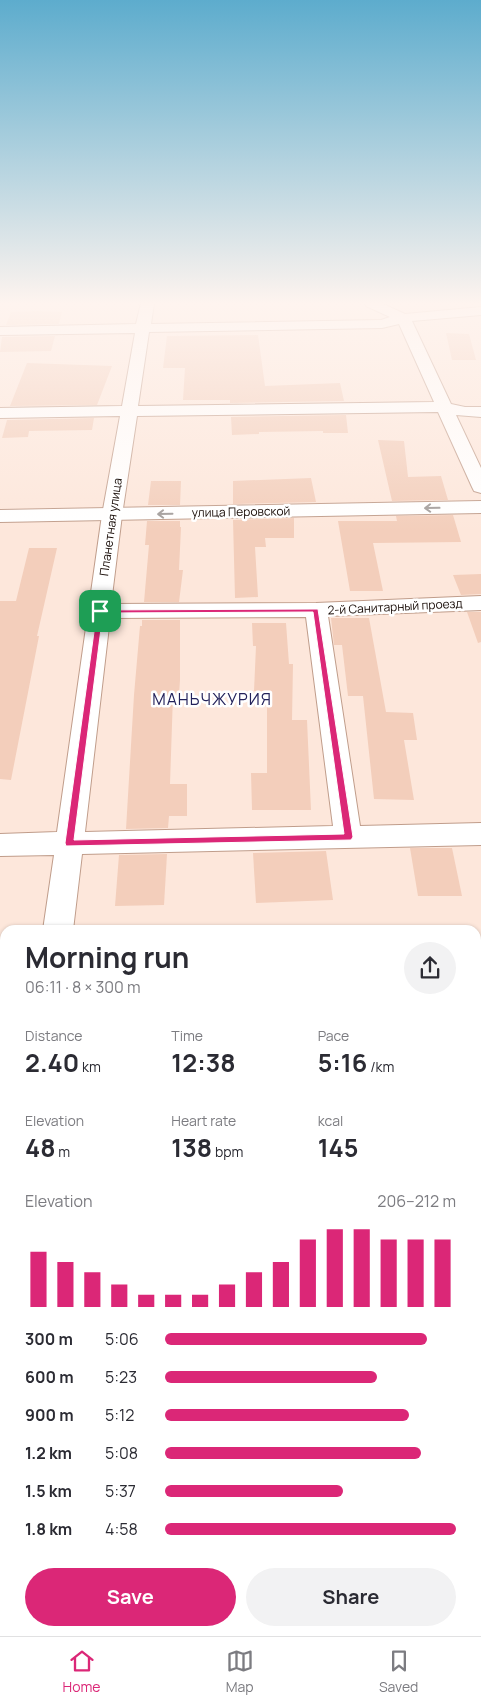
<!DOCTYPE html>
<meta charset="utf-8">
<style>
body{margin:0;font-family:Manrope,sans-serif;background:#f2f2f3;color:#2b2b33;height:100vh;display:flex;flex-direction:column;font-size:19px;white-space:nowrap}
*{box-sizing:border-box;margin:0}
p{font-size:16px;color:#7c7c81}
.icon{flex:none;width:28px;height:28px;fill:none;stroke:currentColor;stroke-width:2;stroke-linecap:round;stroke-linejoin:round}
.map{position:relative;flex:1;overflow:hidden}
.drawer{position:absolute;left:0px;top:925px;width:481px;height:711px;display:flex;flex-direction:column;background:#fff;border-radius:15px 15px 0 0;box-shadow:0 1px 4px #0004}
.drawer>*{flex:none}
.pin{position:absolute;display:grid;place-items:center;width:42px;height:42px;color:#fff;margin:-21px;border-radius:10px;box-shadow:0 2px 8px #0006}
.round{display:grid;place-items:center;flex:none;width:52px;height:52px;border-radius:26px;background:#f2f2f3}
.head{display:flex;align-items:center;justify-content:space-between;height:85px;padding:0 25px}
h1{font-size:28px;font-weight:700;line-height:38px}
.metrics{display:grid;grid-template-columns:repeat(3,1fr);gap:8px;height:85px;padding:5px 25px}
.metrics div{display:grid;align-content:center}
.metrics b{font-size:25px;font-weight:700}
.metrics small{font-size:14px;font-weight:400}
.metrics p{font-size:14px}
.chart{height:140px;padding:10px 25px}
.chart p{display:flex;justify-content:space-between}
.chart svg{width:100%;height:90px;margin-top:5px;stroke:#db2777;stroke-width:6}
.cta{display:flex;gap:10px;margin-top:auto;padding:10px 25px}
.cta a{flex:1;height:58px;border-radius:30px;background:#db2777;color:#fff;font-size:20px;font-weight:700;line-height:58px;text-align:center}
.cta a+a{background:#f2f2f3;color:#2b2b33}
ul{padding:0 25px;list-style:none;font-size:16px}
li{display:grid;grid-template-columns:80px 60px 1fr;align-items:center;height:38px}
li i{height:12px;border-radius:6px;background:#db2777}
.menu{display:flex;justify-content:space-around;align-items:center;height:70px;border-top:1px solid #e1e1e2;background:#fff;font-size:14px;color:#7c7c81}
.menu a{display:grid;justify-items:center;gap:2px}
.menu .current{color:#db2777}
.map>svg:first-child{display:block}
.building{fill:#f3cebb}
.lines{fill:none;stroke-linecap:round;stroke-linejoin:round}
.minor-casing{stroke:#c09d8b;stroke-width:2}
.secondary-casing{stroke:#c09d8b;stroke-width:2}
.minor{fill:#fff;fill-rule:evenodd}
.secondary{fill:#fff;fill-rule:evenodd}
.oneway{stroke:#a29d9b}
.route{fill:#db2777;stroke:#fff;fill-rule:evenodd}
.labels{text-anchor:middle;stroke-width:5;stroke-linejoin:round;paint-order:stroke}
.far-street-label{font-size:12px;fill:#170b06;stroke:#fff}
.neighbourhood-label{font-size:16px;letter-spacing:1px;fill:#23225b;stroke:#fff}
</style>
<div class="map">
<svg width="481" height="1636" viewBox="0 0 481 1636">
<rect width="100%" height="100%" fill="#fde7db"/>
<g class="building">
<path d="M 37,311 L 62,312 L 59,324 L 6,325 L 11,312 Z"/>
<path d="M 446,333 L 469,334 L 476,360 L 452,360 Z"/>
<path d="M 258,335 L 265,386 L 340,383 L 344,401 L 230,403 L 230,400 L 183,400 L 185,368 L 163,368 L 167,336 Z"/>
<path d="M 55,336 L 51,351 L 0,352 L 2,337 Z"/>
<path d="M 27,363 L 112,366 L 97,405 L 10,406 Z"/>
<path d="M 346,415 L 348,433 L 323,433 L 323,431 L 259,432 L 259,434 L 232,435 L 231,417 Z"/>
<path d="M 94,418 L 92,430 L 29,431 L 28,437 L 2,438 L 7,420 Z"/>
<path d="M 378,440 L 404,441 L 408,477 L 441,476 L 448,500 L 392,501 Z"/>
<path d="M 311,478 L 316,502 L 233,504 L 233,481 Z"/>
<path d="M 151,481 L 181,481 L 180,505 L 148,505 Z"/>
<path d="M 453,515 L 461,542 L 373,543 L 383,591 L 350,591 L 338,521 L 397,521 L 396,516 Z"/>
<path d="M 294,518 L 294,538 L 265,538 L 266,547 L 255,547 L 258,597 L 235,598 L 233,520 Z"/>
<path d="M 147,521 L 180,521 L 180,527 L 181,527 L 179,570 L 183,570 L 179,602 L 144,602 L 149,545 L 145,545 Z"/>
<path d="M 29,548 L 57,548 L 37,636 L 39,636 L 11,780 L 0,779 L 0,601 L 16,601 Z"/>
<path d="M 481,574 L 481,594 L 461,595 L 453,575 Z"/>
<path d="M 467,612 L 481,612 L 481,642 L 478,643 Z"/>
<path d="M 331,618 L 369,618 L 386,712 L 413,713 L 417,740 L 404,740 L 414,800 L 374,799 L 363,696 L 348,696 L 342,645 L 334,645 Z"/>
<path d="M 142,620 L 180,620 L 180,680 L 179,695 L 173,695 L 170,784 L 187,784 L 187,816 L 169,816 L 168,828 L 126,829 L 134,695 L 140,626 L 142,626 Z"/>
<path d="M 252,623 L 286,623 L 289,664 L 293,664 L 292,720 L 307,720 L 311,810 L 252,810 L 251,773 L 267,773 L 267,691 L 254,691 L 256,646 L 253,646 Z"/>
<path d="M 410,848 L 452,848 L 462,896 L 418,896 Z"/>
<path d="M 326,851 L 333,900 L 256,903 L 253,853 Z"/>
<path d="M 167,854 L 164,905 L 115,906 L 119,855 Z"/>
</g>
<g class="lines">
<g class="minor-casing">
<g id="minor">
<path d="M 141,303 L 154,303 L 151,324 L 381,320 L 390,317 L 366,306 L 365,303 L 381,303 L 405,314 L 481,307 L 481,315 L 412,321 L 451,404 L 465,407 L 481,407 L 481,417 L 456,415 L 481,468 L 481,493 L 474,491 L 472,487 L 438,412 L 137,416 L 122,515 L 111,604 L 316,603 L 481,596 L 481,610 L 328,616 L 360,826 L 481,823 L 481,845 L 82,854 L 73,930 L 43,930 L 54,855 L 0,856 L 0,834 L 57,832 L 102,515 L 120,416 L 0,418 L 0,408 L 122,406 L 135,333 L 0,335 L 0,327 L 136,324 ZM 399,324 L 434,402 L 138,406 L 149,332 L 382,328 ZM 306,617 L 333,826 L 85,832 L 110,618 Z"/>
<path d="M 5,1147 L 5,1194 L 0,1196 L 0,1150 Z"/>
<path d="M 0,1469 L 5,1471 L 5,1517 L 0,1515 Z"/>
<path d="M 250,1631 L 307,1631 L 309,1636 L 252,1636 Z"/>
</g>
</g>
<g class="secondary-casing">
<g id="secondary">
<path d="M 481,501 L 481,513 L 0,522 L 0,510 Z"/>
<rect x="476" y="1071" width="5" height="34"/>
<rect x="0" y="1081" width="5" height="36"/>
</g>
</g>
<use href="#minor" class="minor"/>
<use href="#secondary" class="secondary"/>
</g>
<defs><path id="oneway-shaft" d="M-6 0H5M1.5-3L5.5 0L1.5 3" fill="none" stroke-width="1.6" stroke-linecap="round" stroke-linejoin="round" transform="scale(1.25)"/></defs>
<g class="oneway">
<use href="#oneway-shaft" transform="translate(432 508) rotate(179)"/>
<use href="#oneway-shaft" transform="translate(165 514) rotate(179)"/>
</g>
<linearGradient id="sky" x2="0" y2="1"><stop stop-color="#5daccd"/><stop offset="0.57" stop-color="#fef4ef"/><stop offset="1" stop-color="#fef4ef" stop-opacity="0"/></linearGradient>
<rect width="481" height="532" fill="url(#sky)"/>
<path class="route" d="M 318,609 L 353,837 L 351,840 L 66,846 L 65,843 L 97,610 ZM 313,612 L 344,834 L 74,840 L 103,613 Z"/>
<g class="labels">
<g class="far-street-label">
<text transform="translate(241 512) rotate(-1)" y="4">улица Перовской</text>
<text transform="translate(111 527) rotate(-82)" y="4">Планетная улица</text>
<text transform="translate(395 607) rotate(-3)" y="4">2-й Санитарный проезд</text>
</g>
<g class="neighbourhood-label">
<text x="212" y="705">МАНЬЧЖУРИЯ</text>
</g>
</g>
</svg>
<div class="pin" style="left:100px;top:611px;background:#1e9e55"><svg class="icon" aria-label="arrive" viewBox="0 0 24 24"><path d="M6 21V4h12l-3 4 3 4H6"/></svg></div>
<section class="drawer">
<div class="head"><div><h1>Morning run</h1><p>06:11 · 8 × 300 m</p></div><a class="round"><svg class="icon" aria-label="share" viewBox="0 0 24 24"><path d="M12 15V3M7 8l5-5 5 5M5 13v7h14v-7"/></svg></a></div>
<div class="metrics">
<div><p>Distance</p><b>2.40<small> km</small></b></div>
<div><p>Time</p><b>12:38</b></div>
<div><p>Pace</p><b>5:16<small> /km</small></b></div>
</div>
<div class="metrics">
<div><p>Elevation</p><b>48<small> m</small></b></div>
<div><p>Heart rate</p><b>138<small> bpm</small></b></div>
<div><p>kcal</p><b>145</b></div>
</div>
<div class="chart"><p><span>Elevation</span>206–212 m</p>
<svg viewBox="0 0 160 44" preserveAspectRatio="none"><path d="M5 44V17M15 44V22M25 44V27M35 44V33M45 44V38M55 44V38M65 44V38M75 44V33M85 44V27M95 44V22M105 44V11M115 44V6M125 44V6M135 44V11M145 44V11M155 44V11"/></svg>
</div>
<ul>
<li><b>300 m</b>5:06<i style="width:90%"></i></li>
<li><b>600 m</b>5:23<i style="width:73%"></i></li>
<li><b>900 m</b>5:12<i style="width:84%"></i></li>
<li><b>1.2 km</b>5:08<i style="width:88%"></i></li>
<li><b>1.5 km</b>5:37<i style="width:61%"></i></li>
<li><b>1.8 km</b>4:58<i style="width:100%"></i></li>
</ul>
<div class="cta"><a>Save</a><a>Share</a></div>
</section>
</div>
<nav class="menu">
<a class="current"><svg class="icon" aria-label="home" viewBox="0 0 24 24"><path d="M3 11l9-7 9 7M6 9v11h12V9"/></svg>Home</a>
<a><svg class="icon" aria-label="map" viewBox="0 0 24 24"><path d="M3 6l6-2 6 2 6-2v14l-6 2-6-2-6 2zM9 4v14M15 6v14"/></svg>Map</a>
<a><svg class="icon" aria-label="saved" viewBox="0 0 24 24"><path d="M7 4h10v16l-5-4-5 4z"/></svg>Saved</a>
</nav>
